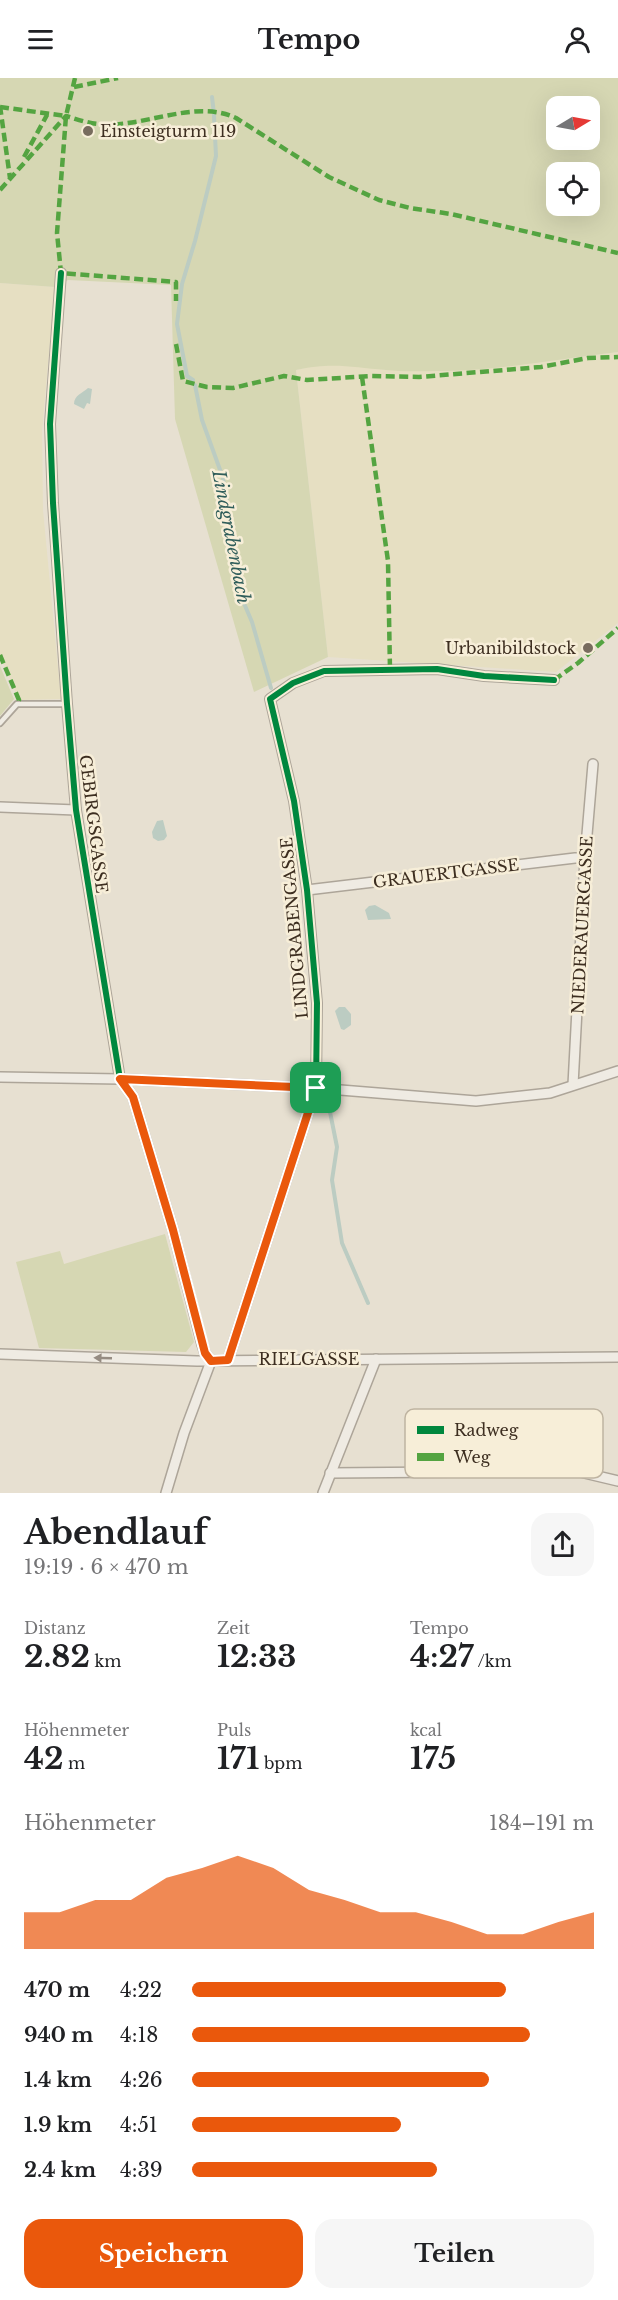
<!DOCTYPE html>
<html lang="de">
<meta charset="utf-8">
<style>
body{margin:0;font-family:"Libre Baskerville",serif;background:#f6f6f6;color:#202124;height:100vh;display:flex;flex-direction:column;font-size:22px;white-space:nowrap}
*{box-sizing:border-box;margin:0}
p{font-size:20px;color:#757577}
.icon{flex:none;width:33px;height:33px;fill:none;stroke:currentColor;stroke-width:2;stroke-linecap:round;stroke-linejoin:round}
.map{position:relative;height:1415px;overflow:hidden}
.drawer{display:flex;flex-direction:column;background:#fff;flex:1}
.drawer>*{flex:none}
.needle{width:39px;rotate:80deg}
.controls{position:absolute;left:546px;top:18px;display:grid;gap:12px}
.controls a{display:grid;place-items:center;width:54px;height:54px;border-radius:12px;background:#fff;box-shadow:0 6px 24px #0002;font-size:30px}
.pin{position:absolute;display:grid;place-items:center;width:51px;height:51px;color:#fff;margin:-26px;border-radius:12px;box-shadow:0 3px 9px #0006}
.round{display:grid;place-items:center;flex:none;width:63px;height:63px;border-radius:18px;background:#f6f6f6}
.overview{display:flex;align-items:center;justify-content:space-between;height:102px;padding:0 24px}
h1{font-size:33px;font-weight:700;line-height:45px}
.figures{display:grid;grid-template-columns:repeat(3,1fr);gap:9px;height:102px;padding:6px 24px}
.figures div{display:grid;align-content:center}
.figures b{font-size:30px;font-weight:700}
.figures small{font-size:16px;font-weight:400}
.figures p{font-size:16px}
.chart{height:168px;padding:12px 24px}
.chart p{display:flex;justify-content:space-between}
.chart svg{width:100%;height:108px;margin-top:6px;fill:#ea580c;opacity:.7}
.cta{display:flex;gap:12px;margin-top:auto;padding:12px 24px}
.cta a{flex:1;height:69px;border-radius:18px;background:#ea580c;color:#fff;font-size:24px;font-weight:700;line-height:69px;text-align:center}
.cta a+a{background:#f6f6f6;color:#202124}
ul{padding:0 24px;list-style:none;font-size:20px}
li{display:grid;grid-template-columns:96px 72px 1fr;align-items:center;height:45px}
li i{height:15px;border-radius:8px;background:#ea580c}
header{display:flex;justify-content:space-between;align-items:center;height:78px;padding:0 24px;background:#fff;font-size:27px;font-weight:700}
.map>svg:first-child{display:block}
.farmland{fill:#e6dfc2}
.green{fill:#d6d7b3;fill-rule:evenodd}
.water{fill:#bcccc2}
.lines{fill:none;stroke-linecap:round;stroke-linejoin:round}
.stream{stroke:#bcccc2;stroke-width:4}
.lane-casing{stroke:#ada599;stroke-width:8}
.street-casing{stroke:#ada599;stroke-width:12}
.lane{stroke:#efebe3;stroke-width:4.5}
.street{stroke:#efebe3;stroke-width:9}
.quiet{stroke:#54a441;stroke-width:4.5;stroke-dasharray:9 4.5;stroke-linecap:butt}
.cycleway-casing{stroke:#f7eed8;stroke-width:10}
.cycleway{stroke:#00873e;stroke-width:6}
.oneway{fill:#968c82}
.route-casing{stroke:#fff;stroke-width:12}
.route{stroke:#ea580c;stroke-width:8}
.poi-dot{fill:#786c5e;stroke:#f7eed8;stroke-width:2}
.labels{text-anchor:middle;stroke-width:5;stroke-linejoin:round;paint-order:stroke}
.poi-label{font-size:16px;fill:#3d2e20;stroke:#f7eed8;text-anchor:start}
.street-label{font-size:16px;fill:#3d2e20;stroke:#f7eed8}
.water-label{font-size:18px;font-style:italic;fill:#2f5d5a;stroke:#f7eed8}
.key{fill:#f7eed8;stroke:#bfb4a1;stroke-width:1.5}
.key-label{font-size:16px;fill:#3d2e20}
</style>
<header><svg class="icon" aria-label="menu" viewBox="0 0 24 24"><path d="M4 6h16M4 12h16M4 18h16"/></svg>Tempo<svg class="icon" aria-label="person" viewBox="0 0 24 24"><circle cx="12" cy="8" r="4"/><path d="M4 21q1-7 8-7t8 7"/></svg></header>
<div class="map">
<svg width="618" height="1415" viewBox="0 0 618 1415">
<rect width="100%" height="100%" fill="#e7e0d1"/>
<g class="farmland">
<path d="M 0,205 L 55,209 L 42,353 L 43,432 L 61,621 L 19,622 L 0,577 Z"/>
<path d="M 618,274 L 618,545 L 556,594 L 328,579 L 296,292 L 319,287 L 354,287 L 387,292 L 564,281 Z"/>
</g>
<g class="green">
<path d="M 0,0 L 618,0 L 618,274 C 558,281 497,293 437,293 C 420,293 403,294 386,292 C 352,289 331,284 296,292 L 328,579 L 254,614 L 175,341 L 171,207 L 68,202 L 55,209 L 0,205 ZM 556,28 L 590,28 L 590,62 L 556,62 ZM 556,94 L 590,94 L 590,128 L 556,128 Z"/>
<path d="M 0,588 L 14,621 L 0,638 Z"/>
<path d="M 165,1156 L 194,1264 L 186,1274 L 39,1270 L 16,1184 L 60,1173 L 64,1186 Z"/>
</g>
<g class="water">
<path d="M 88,310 L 92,311 L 90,326 L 87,325 L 84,331 L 74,326 C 74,317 83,315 88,310 Z"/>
<path d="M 163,742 L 167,758 L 164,762 L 158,763 L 153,760 L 152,754 L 157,743 Z"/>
<path d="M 375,827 L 389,835 L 391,841 L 368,842 L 365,832 L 369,828 Z"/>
<path d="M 339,929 L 345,929 L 351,936 L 351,947 L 344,952 L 341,951 L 335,933 Z"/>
</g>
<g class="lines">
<g class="stream">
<path d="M 212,19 L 214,36"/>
<path d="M 193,302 L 187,298 L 177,246 L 182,206 L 195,163 L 216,78 L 214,38"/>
<path d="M 195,307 L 202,342 L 223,400 L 243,523 L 252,544 L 271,610"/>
<path d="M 330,1034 L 337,1069 L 332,1102 L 342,1165 L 368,1225"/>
</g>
<g class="lane-casing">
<path id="lane" d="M 0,645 L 17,626 L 67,626"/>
</g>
<g class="street-casing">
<g id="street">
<path d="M 61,195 L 50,346 L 53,425 L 67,626 L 76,732 L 120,1001 L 133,1019 L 173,1152 L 202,1266 L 205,1275 L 211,1283"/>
<path d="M 0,729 L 76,732"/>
<path d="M 307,812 L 575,780 L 585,780"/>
<path d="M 0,999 L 120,1001 L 316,1010 L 476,1023 L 550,1015 L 618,993"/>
<path d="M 573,1007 L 585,780 L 593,686"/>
<path d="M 0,1276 L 197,1283 L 618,1279"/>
<path d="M 228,1282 L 316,1010 L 317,925 L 307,812 L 294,723 L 270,621 L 293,605 L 324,593 L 437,591 L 484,598 L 554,602"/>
<path d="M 330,1395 L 576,1393 L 618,1403"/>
<path d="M 166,1415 L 184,1355 L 211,1283"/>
<path d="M 323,1415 L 376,1281"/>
</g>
</g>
<use href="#lane" class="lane"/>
<use href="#street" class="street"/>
<g class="quiet">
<path d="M 75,0 L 66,38 L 57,155 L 61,195 L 176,204 L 176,223"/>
<path d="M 74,9 L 118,0"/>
<path d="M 0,28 L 10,100"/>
<path d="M 0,29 L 66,38"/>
<path d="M 24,79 L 47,37"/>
<path d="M 0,112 L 66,38 C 76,41 87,45 98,46 C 143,51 194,20 236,40 L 329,99 L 379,122 L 410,130 L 451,136 L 618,175"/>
<path d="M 176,266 L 183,303 L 207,309 L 233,310 L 284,298 L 307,302 L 371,298 L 419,299 L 541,289 L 588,280 L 618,279"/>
<path d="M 362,299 L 388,483 L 390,592"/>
<path d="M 0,577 L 19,622 L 17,626"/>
<path d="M 554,602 L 578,585 L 618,550"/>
</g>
<g class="cycleway-casing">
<g id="cycleway">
<path d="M 61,195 L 50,346 L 53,425 L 67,626 L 76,732 L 120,1001 L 133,1019 L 173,1152 L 202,1266 L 205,1275 L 211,1283"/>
<path d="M 228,1282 L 316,1010 L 317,925 L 307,812 L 294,723 L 270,621 L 293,605 L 324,593 L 437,591 L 484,598 L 554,602"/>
</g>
</g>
<use href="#cycleway" class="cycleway"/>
</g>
<defs><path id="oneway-solid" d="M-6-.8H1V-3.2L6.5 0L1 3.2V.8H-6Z" transform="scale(1.5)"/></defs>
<use class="oneway" href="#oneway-solid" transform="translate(103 1280) rotate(-178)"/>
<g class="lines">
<g class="route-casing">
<path id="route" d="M 120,1001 L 316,1010 L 228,1282 L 211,1283 L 205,1275 L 173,1152 L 133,1019 Z"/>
</g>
<use href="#route" class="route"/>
</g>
<g class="poi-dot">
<circle cx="88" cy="53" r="6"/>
<circle cx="588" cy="570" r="6"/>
</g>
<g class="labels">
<g class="poi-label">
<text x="100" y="59">Einsteigturm 119</text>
<text x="576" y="576" text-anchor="end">Urbanibildstock</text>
</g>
<g class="street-label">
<text transform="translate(94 746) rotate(83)" y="6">GEBIRGSGASSE</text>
<text transform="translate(446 795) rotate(-7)" y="6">GRAUERTGASSE</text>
<text transform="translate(582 847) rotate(-87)" y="6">NIEDERAUERGASSE</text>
<text transform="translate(294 850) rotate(-95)" y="6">LINDGRABENGASSE</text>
<text x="309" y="1287">RIELGASSE</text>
</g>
<g class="water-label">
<text transform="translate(231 459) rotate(79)" y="6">Lindgrabenbach</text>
</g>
</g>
<rect x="405" y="1331" width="198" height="69" rx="9" class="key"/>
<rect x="417" y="1348" width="27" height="8" fill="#00873e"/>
<rect x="417" y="1375" width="27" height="8" fill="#54a441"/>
<g class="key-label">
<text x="454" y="1358">Radweg</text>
<text x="454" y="1385">Weg</text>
</g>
</svg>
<div class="controls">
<a><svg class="needle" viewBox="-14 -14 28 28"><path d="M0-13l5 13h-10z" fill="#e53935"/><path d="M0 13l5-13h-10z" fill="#757577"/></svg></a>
<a><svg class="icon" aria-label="locate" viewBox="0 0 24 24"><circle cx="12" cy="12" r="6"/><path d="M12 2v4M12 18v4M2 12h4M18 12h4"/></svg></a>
</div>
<div class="pin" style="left:316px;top:1010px;background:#1e9e55"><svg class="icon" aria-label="arrive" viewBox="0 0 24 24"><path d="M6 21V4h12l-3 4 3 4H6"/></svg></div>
</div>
<section class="drawer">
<div class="overview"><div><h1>Abendlauf</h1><p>19:19 · 6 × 470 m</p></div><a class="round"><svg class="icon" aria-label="share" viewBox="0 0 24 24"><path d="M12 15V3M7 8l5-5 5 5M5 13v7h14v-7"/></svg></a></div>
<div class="figures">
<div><p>Distanz</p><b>2.82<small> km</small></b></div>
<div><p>Zeit</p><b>12:33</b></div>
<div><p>Tempo</p><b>4:27<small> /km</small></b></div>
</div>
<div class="figures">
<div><p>Höhenmeter</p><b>42<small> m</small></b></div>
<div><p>Puls</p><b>171<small> bpm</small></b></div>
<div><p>kcal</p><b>175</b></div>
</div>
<div class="chart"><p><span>Höhenmeter</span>184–191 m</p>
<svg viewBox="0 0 160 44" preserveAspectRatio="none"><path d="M0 44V29L10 29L20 24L30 24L40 15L50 11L60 6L70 11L80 20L90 24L100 29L110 29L120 33L130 38L140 38L150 33L160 29V44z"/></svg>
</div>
<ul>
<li><b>470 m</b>4:22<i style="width:78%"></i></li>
<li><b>940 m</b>4:18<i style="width:84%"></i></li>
<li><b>1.4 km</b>4:26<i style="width:74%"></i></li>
<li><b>1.9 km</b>4:51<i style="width:52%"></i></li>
<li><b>2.4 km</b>4:39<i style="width:61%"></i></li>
</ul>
<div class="cta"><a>Speichern</a><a>Teilen</a></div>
</section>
